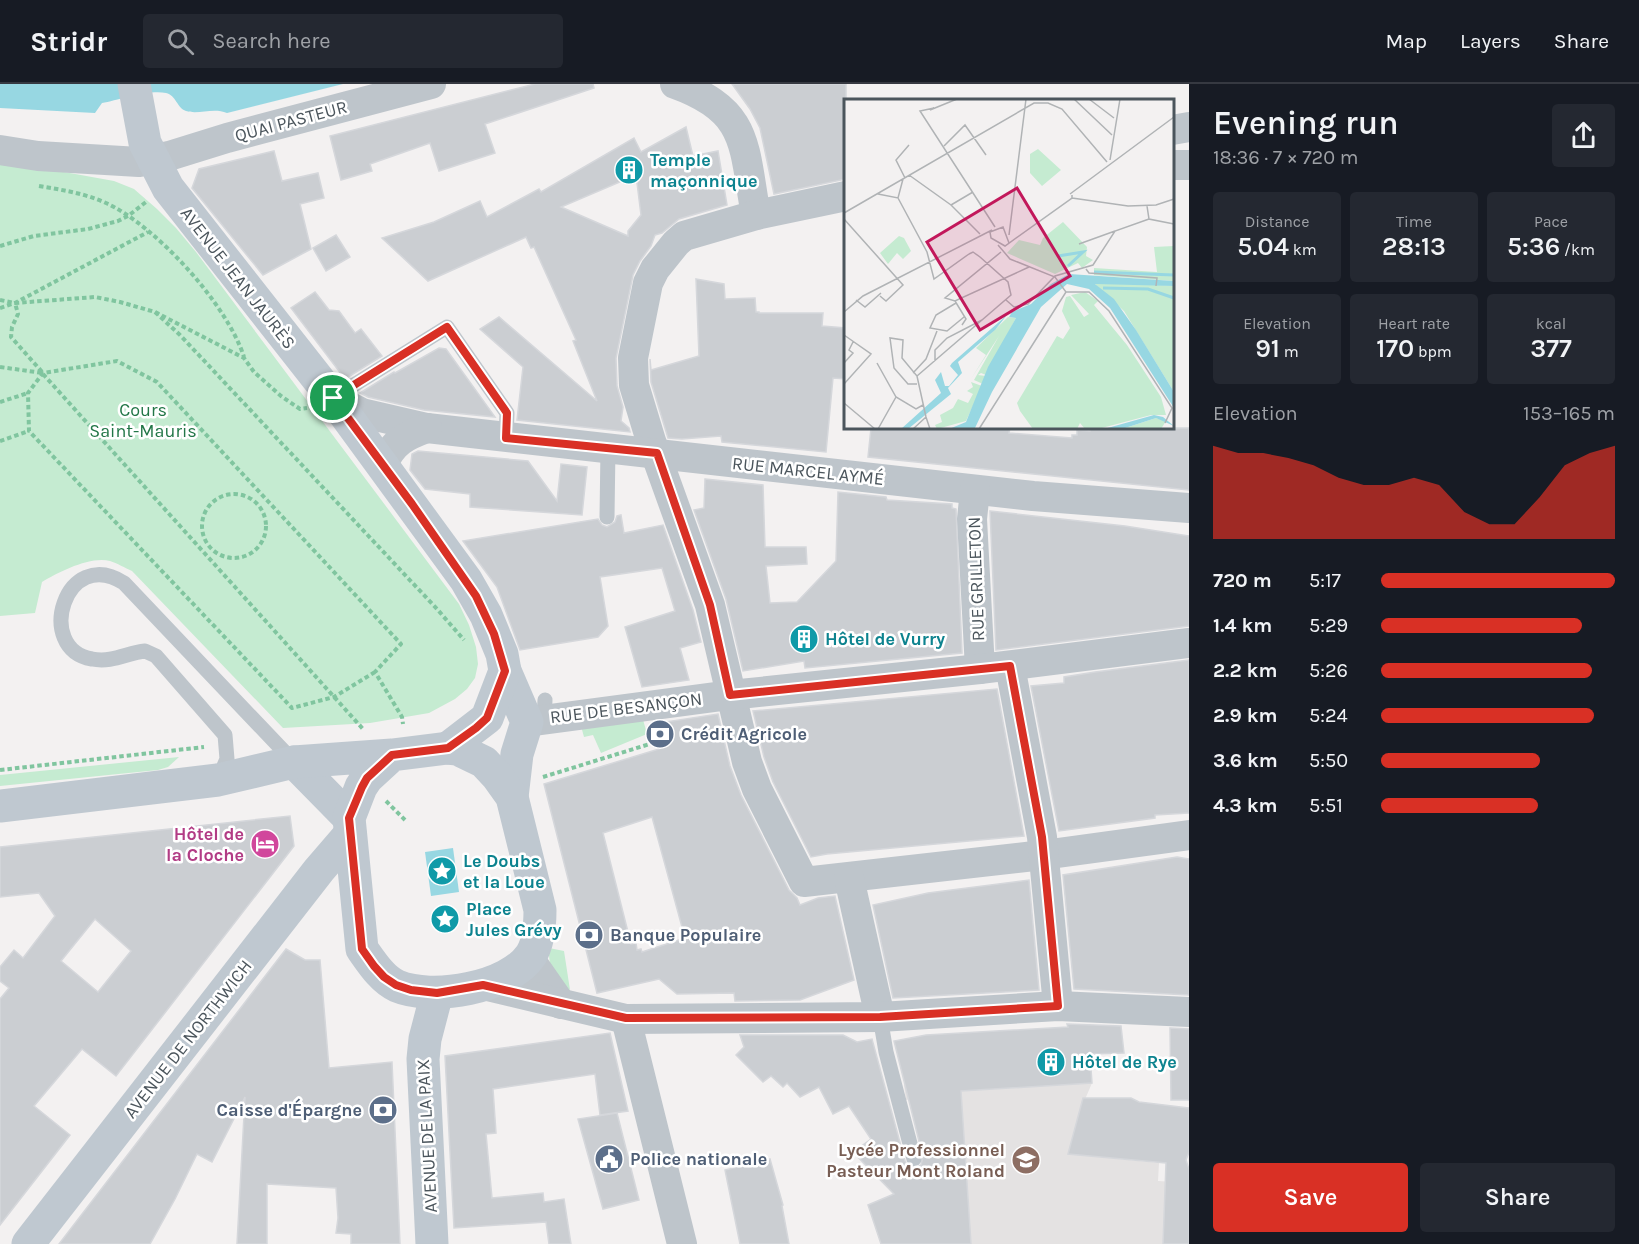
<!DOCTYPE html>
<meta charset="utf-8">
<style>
body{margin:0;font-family:Karla,sans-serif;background:#242831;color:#f1f3f6;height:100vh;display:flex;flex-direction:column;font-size:22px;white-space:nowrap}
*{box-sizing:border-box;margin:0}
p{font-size:20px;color:#9ea1a6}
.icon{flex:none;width:33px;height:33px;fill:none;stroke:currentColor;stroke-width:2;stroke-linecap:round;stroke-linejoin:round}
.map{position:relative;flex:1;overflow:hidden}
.side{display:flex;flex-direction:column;background:#171b24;width:450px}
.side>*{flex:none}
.pin{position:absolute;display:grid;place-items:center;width:51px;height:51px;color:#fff;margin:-26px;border:3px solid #fff;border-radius:50%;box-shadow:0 2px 6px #0007}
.round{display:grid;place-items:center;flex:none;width:63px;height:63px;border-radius:6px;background:#242831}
.overview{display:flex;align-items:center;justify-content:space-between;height:102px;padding:0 24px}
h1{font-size:33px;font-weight:600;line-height:45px}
.figures{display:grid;grid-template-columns:repeat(3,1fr);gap:9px;height:102px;padding:6px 24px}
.figures div{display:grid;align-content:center;border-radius:6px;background:#242831;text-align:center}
.figures b{font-size:26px;font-weight:600}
.figures small{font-size:16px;font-weight:400}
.figures p{font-size:16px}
.chart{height:168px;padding:12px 24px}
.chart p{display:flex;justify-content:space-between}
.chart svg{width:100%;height:108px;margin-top:6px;fill:#d93025;opacity:.7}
.action{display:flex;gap:12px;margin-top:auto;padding:12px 24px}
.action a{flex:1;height:69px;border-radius:6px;background:#d93025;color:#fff;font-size:24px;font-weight:600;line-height:69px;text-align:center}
.action a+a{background:#242831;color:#f1f3f6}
ul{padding:0 24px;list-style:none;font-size:20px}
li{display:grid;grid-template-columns:96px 72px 1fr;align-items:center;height:45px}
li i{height:15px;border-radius:8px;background:#d93025}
header{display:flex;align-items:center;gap:36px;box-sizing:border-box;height:84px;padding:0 30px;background:#171b24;border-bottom:2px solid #363941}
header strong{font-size:28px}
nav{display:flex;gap:33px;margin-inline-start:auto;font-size:21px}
.search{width:420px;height:54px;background:#242831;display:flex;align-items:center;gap:15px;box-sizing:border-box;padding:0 21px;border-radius:6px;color:#9ea1a6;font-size:22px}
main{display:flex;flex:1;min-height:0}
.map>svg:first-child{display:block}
.education{fill:#e4e2e2}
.green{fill:#c5ebd1}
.water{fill:#97d7e2}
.building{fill:#cbced2;stroke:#d5d7db;stroke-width:1.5;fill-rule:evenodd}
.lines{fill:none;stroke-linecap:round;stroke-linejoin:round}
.path{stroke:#80c59f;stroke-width:4;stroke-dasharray:4.5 3;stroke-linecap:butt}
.lane{stroke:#bec5cb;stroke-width:15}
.street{stroke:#bec5cb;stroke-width:30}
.secondary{stroke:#bfc8d0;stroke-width:33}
.route-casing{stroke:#fff;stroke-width:12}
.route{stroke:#d93025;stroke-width:8}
.labels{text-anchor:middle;stroke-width:5;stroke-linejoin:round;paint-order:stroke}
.street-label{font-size:18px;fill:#4b555c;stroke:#fff}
.culture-label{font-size:18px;font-weight:bold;fill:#0d838f;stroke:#fff;text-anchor:start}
.park-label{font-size:18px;fill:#227647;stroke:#fff}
.service-label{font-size:18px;font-weight:bold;fill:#4e5e75;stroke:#fff;text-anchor:start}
.hotel-label{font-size:18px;font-weight:bold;fill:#b23c85;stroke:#fff;text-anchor:end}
.education-label{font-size:18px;font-weight:bold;fill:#785e54;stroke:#fff;text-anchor:end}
.inset-river{fill:none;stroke:#97d7e2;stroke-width:3}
.inset-road{fill:none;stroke:#b0b3b5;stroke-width:1.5}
.view{fill:#c2185b;fill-opacity:0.15;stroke:#c2185b;stroke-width:3}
.inset-edge{fill:none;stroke:#4b555c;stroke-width:3}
</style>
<header>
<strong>Stridr</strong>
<div class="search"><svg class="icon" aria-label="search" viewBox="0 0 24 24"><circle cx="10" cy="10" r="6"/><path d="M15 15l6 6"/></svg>Search here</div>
<nav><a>Map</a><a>Layers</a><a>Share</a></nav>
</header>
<main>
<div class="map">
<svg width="1189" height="1160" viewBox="0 0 1189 1160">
<rect width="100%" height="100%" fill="#f3f1f1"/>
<path class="education" d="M 930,999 L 981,1006 L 1092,999 L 1080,1027 L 1069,1070 L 1159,1079 L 1158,1097 L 1189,1099 L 1189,1160 L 928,1160 L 916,1025 L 911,1015 L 906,1016 L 904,1001 Z"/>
<g class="green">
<path d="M 0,79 L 42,84 L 114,97 L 134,105 L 157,125 L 176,144 L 196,168 L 459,520 L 469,541 L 476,563 L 478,580 L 475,594 L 467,605 L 455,615 L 429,629 L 370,639 L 283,644 L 132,487 C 125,484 117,479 110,477 C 90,472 59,488 42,498 L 35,529 L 0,532 Z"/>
<path d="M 642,632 L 647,650 L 601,669 L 593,651 L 584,653 L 581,642 Z"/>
<path d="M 179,673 L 168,683 L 158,686 L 0,702 L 0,691 Z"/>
<path d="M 549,864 L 564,867 L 570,906 C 554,898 548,881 549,864 Z"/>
</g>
<g class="water">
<path d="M 0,0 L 343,0 L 227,29 C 213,23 199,31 186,27 C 177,24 176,11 166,9 C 150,5 118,16 102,19 L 95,29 L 0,24 Z"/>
<path d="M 453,764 L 459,808 L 431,812 L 425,768 Z"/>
</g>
<g class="building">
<path d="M 535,0 L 593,0 L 594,4 L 485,40 L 495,69 L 439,87 L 430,59 L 370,80 L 372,87 L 341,96 L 330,52 Z"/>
<path d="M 732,0 L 846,0 L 846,95 L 774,110 L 760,44 L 750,25 Z"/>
<path d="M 686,43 L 693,72 L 718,67 L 727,121 L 679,135 L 662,149 L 655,151 L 651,162 L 640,177 L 633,191 L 616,274 L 617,302 L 623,323 L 621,337 L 629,344 L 630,348 L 517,336 L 523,283 L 480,245 L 499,233 L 597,317 L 573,257 L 576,256 L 534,163 L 531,164 L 526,153 L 428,197 L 382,154 L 434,138 L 480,117 L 487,133 L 539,105 L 541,108 L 634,54 L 641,68 ZM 636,91 L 641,131 L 628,147 L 628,152 L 561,123 Z"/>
<path d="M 274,67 L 282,97 L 318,89 L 324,114 L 300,120 L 311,165 L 263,191 L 192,104 L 199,85 Z"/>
<path d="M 336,151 L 350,173 L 326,187 L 313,164 Z"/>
<path d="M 696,195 L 724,200 L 725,215 L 755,214 L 756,228 L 759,228 L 759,229 L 823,229 L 822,242 L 846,244 L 846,295 L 833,294 L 826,368 L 722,358 L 721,352 L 682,355 L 668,354 L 651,298 L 650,275 L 651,286 L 699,272 Z"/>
<path d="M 315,208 L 329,226 L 339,227 L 355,249 L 361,245 L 382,272 L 345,295 L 291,224 Z"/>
<path d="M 439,264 L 446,265 L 495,333 L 424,326 L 368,313 L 360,309 L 394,288 L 395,289 Z"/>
<path d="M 871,344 L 1010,344 L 1009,349 L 1072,354 L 1072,351 L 1077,351 L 1077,346 L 1090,347 L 1090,344 L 1189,344 L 1189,406 L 868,373 Z"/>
<path d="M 418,367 L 528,377 L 557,417 L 561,380 L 587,383 L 582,431 L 470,423 L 470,410 L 425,405 L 410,386 L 412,370 Z"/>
<path d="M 705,395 L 763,401 L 765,463 L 806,463 L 807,480 L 766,482 L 770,519 L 797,518 L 836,477 L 838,408 L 886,413 L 887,416 L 952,420 L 952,424 L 956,425 L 962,569 L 805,584 L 804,577 L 743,587 L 726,515 L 694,426 L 704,424 Z"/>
<path d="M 990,427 L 1125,442 L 1189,452 L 1189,542 L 996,566 Z"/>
<path d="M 621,431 L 624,449 L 663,441 L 693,526 L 701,558 L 680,564 L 689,596 L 642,603 L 625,543 L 675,527 L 662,484 L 600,493 L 608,542 L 598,553 L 520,566 L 497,503 L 463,457 L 598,435 L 602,441 L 607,443 L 615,438 L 617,432 Z"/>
<path d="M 1189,576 L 1189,729 L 1155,731 L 1155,734 L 1059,747 L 1031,602 L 1064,599 L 1064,593 L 1095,588 Z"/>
<path d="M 997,605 L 1024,752 L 827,770 L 811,773 L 773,698 L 764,673 L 753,627 Z"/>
<path d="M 718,630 L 730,682 L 741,711 L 789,806 L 797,814 L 800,821 L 818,814 L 835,812 L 854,896 L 800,916 L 735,917 L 734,909 L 677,910 L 659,895 L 597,909 L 544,700 L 659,665 L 652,640 ZM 652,733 L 685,854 L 642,868 L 641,865 L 637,866 L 636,859 L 631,860 L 603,749 Z"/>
<path d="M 290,732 L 294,762 L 116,992 L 82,965 L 34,1022 L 70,1051 L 0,1141 L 0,915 L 9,904 L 0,897 L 0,883 L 14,866 L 23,874 L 55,832 L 39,809 L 0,813 L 0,763 ZM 95,835 L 131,867 L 98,908 L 61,877 Z"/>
<path d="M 1177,773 L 1189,775 L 1189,911 L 1074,905 L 1063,791 Z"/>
<path d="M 1029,796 L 1039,906 L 893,914 L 873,821 L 928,809 Z"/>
<path d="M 286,865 L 305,876 L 320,876 L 329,984 L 392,978 L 400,1160 L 351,1160 L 351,1150 L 336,1149 L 338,1134 L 336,1104 L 267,1100 L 267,1160 L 237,1160 L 245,1013 L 212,1078 L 197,1070 L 175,1115 L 150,1160 L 59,1160 Z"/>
<path d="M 1067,940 L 1121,942 L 1124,969 L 1090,970 L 1092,999 L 961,1007 L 971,1160 L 881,1160 L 868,1121 L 894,1110 L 853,1068 L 871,1055 L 849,1022 L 833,1030 L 819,1003 L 800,1013 L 787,999 L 783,1003 L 771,992 L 763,998 L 736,971 L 744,963 L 740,951 L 843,951 L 857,958 L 872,955 L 905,1077 L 908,1082 L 916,1084 L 921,1081 L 923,1073 L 894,957 L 926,951 L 1068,943 Z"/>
<path d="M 1170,944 L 1189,945 L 1189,1016 L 1171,1016 Z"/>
<path d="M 610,949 L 628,1027 L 600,1031 L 595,990 L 493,1005 L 496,1049 L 486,1050 L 492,1114 L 543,1109 L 544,1118 L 564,1115 L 571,1160 L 549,1160 L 546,1138 L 454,1144 L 445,972 Z"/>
<path d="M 1083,1014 L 1131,1014 L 1139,1018 L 1189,1024 L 1189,1068 L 1186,1076 L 1189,1085 L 1189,1160 L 1163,1160 L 1166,1079 L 1068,1070 Z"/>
<path d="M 617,1029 L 639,1116 L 603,1125 L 578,1035 Z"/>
<path d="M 770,1075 L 783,1121 L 782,1122 L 789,1160 L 740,1160 L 725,1086 Z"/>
</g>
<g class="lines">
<g class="path">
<path d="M 39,102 C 62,106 84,109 106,119 C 156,142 227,220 244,273"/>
<path d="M 0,162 L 34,152 L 88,145 L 118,137 L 128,132 L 146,118"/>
<path d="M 0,216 L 15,219 L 95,213 L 120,218 L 155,228 L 244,274 L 254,288 L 281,312 L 300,325 L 307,324"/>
<path d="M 0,224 L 15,219 L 148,148"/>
<path d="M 155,228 L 180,251 L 437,525 L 464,556"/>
<path d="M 0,283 L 43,289 L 11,253 L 12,243 L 18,230 L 15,219"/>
<path d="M 43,290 L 363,645"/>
<path d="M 0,318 L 28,309"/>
<path d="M 0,357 L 29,347"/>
<circle cx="234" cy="442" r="32"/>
<path d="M 375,588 L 334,613 L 292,624 L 29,347 L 28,309 L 43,289 L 117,277 L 157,298 L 401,560 L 375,588 L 402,633 L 403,640"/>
<path d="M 0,686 L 204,663"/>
<path d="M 543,693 L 653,659 L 650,647"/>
<path d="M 386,717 L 405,736"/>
</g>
<g class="lane">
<path d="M 333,314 L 447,243 L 507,329 L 506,354"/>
<path d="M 607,433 L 608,364"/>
<path d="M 544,634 L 545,616"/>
<path d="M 218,696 L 227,675 L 225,651 L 156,572 L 145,567 C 127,569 112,579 92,575 C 34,565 65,461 124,499 L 293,677"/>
<path d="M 880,933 L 886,968 L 914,1075"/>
</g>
<g class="street">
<path d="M 675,0 C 750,27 743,61 756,131"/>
<path d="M 1172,46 L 1189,43"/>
<path d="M 0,66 L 38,72 L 139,78 L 169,72 L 227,54 L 431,0"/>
<path d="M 1172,81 L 1189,81"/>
<path d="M 846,112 L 756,131 L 684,152 L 676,159 L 655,185 L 648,199 L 633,274 L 634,301 L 651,357 L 710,521 L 747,678 L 757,705 L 804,798 L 1043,771 L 1189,751"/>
<path d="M 333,314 L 362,329 L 427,344 L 1033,412 L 1189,424"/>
<path d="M 383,380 C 393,358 405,352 427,344"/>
<path d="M 975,406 L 972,435 L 980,585"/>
<path d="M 1010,582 L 1042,753 L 1058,922"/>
<path d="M 527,638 L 730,611 L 980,585 L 1189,559"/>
<path d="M 849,794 L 880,933"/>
<path d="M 529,874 L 561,920"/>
<path d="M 483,901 L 626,935 L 880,933 L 1058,922 L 1189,928"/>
<path d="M 626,935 L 682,1160"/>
</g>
<g class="secondary">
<path d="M 134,0 L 145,59 L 168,104 L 333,314 L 466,496 L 486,531 L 502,570 L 505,587 L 527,638 L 517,670 L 512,713"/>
<path d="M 448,664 L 487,634 L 505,587"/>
<path d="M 294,678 L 349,734"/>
<path d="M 0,722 L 218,696 L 294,678 L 392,671 L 448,664 L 457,665 L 484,678 L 497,692 L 512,713 L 540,826 C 540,841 539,858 531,871 C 509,904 432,917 397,902 C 382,895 372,879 362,865 L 349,734 L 361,703 L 367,694 L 392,671"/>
<path d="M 28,1160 L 319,786 L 350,750"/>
<path d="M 432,1160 L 423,975 L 425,955 L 437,909"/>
</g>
</g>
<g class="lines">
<g class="route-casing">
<path id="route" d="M 447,243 L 507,329 L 506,354 L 657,369 L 710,521 L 730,611 L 1010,582 L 1042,753 L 1058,922 L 880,933 L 626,934 L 483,901 L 437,909 L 411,906 L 396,901 L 384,893 L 374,882 L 362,865 L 349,734 L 362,703 L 367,694 L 392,671 L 448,664 L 476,644 L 487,634 L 505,587 L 494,550 L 476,512 L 412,420 L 333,314 Z"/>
</g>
<use href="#route" class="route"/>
</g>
<defs>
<g id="building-disc" transform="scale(1.5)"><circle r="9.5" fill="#0f9aa8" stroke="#fff"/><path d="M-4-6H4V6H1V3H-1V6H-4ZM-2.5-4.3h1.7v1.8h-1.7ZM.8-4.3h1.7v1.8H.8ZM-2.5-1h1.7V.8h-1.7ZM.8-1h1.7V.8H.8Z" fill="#fff"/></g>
<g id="bank-disc" transform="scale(1.5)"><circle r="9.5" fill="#5c6f8a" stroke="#fff"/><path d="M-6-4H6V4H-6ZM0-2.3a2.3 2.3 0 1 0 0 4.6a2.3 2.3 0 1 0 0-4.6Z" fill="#fff"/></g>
<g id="hotel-disc" transform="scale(1.5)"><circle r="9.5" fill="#d1479c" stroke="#fff"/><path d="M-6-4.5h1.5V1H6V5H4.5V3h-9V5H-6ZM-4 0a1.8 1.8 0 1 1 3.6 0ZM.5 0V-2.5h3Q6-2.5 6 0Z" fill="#fff"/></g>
<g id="sight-disc" transform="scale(1.5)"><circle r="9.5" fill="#0f9aa8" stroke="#fff"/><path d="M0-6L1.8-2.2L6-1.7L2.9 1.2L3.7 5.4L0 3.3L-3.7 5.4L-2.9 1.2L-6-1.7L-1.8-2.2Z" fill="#fff"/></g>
<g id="civic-disc" transform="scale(1.5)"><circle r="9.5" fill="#5c6f8a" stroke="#fff"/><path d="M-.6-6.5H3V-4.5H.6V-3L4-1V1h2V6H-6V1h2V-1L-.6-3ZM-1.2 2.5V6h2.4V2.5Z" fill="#fff"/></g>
<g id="school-disc" transform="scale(1.5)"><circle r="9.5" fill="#8d6e63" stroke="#fff"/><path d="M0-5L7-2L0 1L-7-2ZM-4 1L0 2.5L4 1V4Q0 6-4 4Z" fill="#fff"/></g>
</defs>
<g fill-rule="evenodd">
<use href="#building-disc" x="629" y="86"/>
<use href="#building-disc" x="804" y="555"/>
<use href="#bank-disc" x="660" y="650"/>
<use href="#hotel-disc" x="265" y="760"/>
<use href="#sight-disc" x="442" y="787"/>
<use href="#sight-disc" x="445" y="835"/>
<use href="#bank-disc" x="589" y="851"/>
<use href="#building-disc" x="1051" y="978"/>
<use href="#bank-disc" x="383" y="1026"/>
<use href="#civic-disc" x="609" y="1075"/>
<use href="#school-disc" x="1026" y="1076"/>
</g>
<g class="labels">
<g class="street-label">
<text transform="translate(291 37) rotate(-15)" y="6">QUAI PASTEUR</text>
<text transform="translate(238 194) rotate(52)" y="6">AVENUE JEAN JAURÈS</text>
<text transform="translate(808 387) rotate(6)" y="6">RUE MARCEL AYMÉ</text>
<text transform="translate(976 495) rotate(-92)" y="6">RUE GRILLETON</text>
<text transform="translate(626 624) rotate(-7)" y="6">RUE DE BESANÇON</text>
<text transform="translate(188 955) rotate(-52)" y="6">AVENUE DE NORTHWICH</text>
<text transform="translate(427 1052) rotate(-93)" y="6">AVENUE DE LA PAIX</text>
</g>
<g class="culture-label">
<text x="650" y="82">Temple<tspan x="650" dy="21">maçonnique</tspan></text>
<text x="825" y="561">Hôtel de Vurry</text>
<text x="463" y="783">Le Doubs<tspan x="463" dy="21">et la Loue</tspan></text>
<text x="466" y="831">Place<tspan x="466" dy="21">Jules Grévy</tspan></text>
<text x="1072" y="984">Hôtel de Rye</text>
</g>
<g class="park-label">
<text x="143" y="332">Cours<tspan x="143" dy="21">Saint-Mauris</tspan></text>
</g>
<g class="service-label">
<text x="681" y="656">Crédit Agricole</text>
<text x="610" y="857">Banque Populaire</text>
<text x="362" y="1032" text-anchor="end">Caisse d'Épargne</text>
<text x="630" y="1081">Police nationale</text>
</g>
<g class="hotel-label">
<text x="244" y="756">Hôtel de<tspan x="244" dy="21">la Cloche</tspan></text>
</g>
<g class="education-label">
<text x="1005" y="1072">Lycée Professionnel<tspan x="1005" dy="21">Pasteur Mont Roland</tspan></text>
</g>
</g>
<g transform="translate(844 15)">
<rect width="330" height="330" fill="#f3f1f1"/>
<path d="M 194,50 L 217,71 L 198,87 L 186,74 L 186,55 ZM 219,123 L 243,148 L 242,157 L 249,161 L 238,169 L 234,164 L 211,175 L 163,154 L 175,141 L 196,146 L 199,139 ZM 55,137 L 60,139 L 67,152 L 59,160 L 53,154 L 44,165 L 36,154 ZM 330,147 L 330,182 L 250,176 L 250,169 L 313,173 L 310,148 ZM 254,182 L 330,187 L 330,293 L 280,212 L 251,185 ZM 241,193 L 254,202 L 250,206 L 283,246 L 317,298 L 322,316 L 307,316 L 254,330 L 241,330 L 236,324 L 233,330 L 189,330 L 176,312 L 173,304 L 213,237 L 219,240 L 226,229 L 218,212 L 222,198 L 226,197 L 240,218 L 245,215 L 227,196 ZM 164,218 L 172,219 L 142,276 L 137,274 L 134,276 L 142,277 L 139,285 L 130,281 L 155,237 L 127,280 L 142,256 L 132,249 ZM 127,283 L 138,287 L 122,322 L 93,330 L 91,326 L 98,323 L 96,316 L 109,309 L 114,300 L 124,304 L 129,295 L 123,292 L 129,288 ZM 312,319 L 322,322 L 317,330 L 278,330 Z" fill="#c5ebd1"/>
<path d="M 225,175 L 330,182 L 330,187 L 251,185 L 270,200 L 292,231 L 330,293 L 330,309 L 266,209 L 245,190 L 223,185 L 197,208 L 148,293 L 131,329 L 105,330 L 122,323 L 144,268 L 172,219 L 165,218 L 168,213 L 187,205 L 207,185 ZM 163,216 L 151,231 L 114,263 L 118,274 L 104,289 L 107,295 L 64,330 L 57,330 L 97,294 L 91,281 L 97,273 L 101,287 L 105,287 L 114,276 L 106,267 L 108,264 ZM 310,316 L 319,318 L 330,327 L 312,319 L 278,330 L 260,330 Z" fill="#97d7e2"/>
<path class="inset-river" d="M 214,157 L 239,153 L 224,167M 250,173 L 330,176M 259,189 L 304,190 L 330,199"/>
<path class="inset-road" d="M 230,0 L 268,36M 245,0 L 270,19M 90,9 L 76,12 L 151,128M 86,11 L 113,0M 100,47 L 121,26 L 142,56M 266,61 L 276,0M 65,76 L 107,106 L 136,135M 61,79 L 52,61 L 65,46M 34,95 L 54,99 L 59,80M 226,95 L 330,18M 54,99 L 83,153 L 90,180 L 125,155M 228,99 L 284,107 L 312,106 L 330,100M 107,106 L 129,93M 303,107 L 305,120 L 330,125M 0,114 L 190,4 L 204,4 L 218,10 L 263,63M 0,120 L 59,186 L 42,202 L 36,197M 165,136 L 182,0M 165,144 L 159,128 L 146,133 L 147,139 L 161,147 L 228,99 L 228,96M 235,145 L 271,132M 157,153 L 101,199 L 111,202 L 185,168M 242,170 L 245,174 L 313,179 L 312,187M 222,193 L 245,193 L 265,212 L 328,309 L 321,324M 12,201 L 21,208 L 37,194M 162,201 L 170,208 L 184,205 L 211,177 L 249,166 L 271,132 L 305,120M 111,202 L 122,220 L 118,226M 112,204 L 92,216 L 86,229 L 103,232 L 120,218M 0,213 L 19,197 L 148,131M 0,236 L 27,255 L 0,285M 91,262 L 91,251 L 103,239 L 138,221M 0,264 L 9,254 L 5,251 L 9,243M 33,264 L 52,298 L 72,310 L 79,306M 69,274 L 82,260 L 93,232M 73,277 L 167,196 L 164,183 L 136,158 L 129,153 L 125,155M 73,285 L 64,285 L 50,269 L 46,239 L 59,241 L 58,259 L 73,277 L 82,318M 0,304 L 31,330M 34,330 L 52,298M 69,330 L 82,318 L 86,330M 135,330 L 222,193 L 211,178 L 166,160 L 154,146"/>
<path class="view" d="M 173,89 L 226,177 L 136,231 L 83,143 Z"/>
<rect width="330" height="330" class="inset-edge"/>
</g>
</svg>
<div class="pin" style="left:333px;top:314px;background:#1e9e55"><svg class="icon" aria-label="arrive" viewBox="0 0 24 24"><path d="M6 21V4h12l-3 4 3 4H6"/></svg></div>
</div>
<section class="side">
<div class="overview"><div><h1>Evening run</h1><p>18:36 · 7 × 720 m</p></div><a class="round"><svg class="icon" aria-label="share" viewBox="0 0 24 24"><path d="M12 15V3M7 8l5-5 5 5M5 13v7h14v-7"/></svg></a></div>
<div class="figures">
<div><p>Distance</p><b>5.04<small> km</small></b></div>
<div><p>Time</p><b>28:13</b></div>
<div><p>Pace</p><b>5:36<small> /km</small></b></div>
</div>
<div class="figures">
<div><p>Elevation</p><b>91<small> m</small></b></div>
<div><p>Heart rate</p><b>170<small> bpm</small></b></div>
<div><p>kcal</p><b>377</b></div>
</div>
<div class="chart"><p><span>Elevation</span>153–165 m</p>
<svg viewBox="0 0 160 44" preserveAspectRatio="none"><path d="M0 44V6L10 9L20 9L30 11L40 14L50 19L60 22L70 22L80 19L90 22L100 33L110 38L120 38L130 27L140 14L150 9L160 6V44z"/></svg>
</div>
<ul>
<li><b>720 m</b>5:17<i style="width:100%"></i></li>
<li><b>1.4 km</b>5:29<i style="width:86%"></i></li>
<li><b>2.2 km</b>5:26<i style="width:90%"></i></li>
<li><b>2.9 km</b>5:24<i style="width:91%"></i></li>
<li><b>3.6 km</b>5:50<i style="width:68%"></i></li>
<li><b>4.3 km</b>5:51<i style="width:67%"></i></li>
</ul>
<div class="action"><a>Save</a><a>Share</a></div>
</section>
</main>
